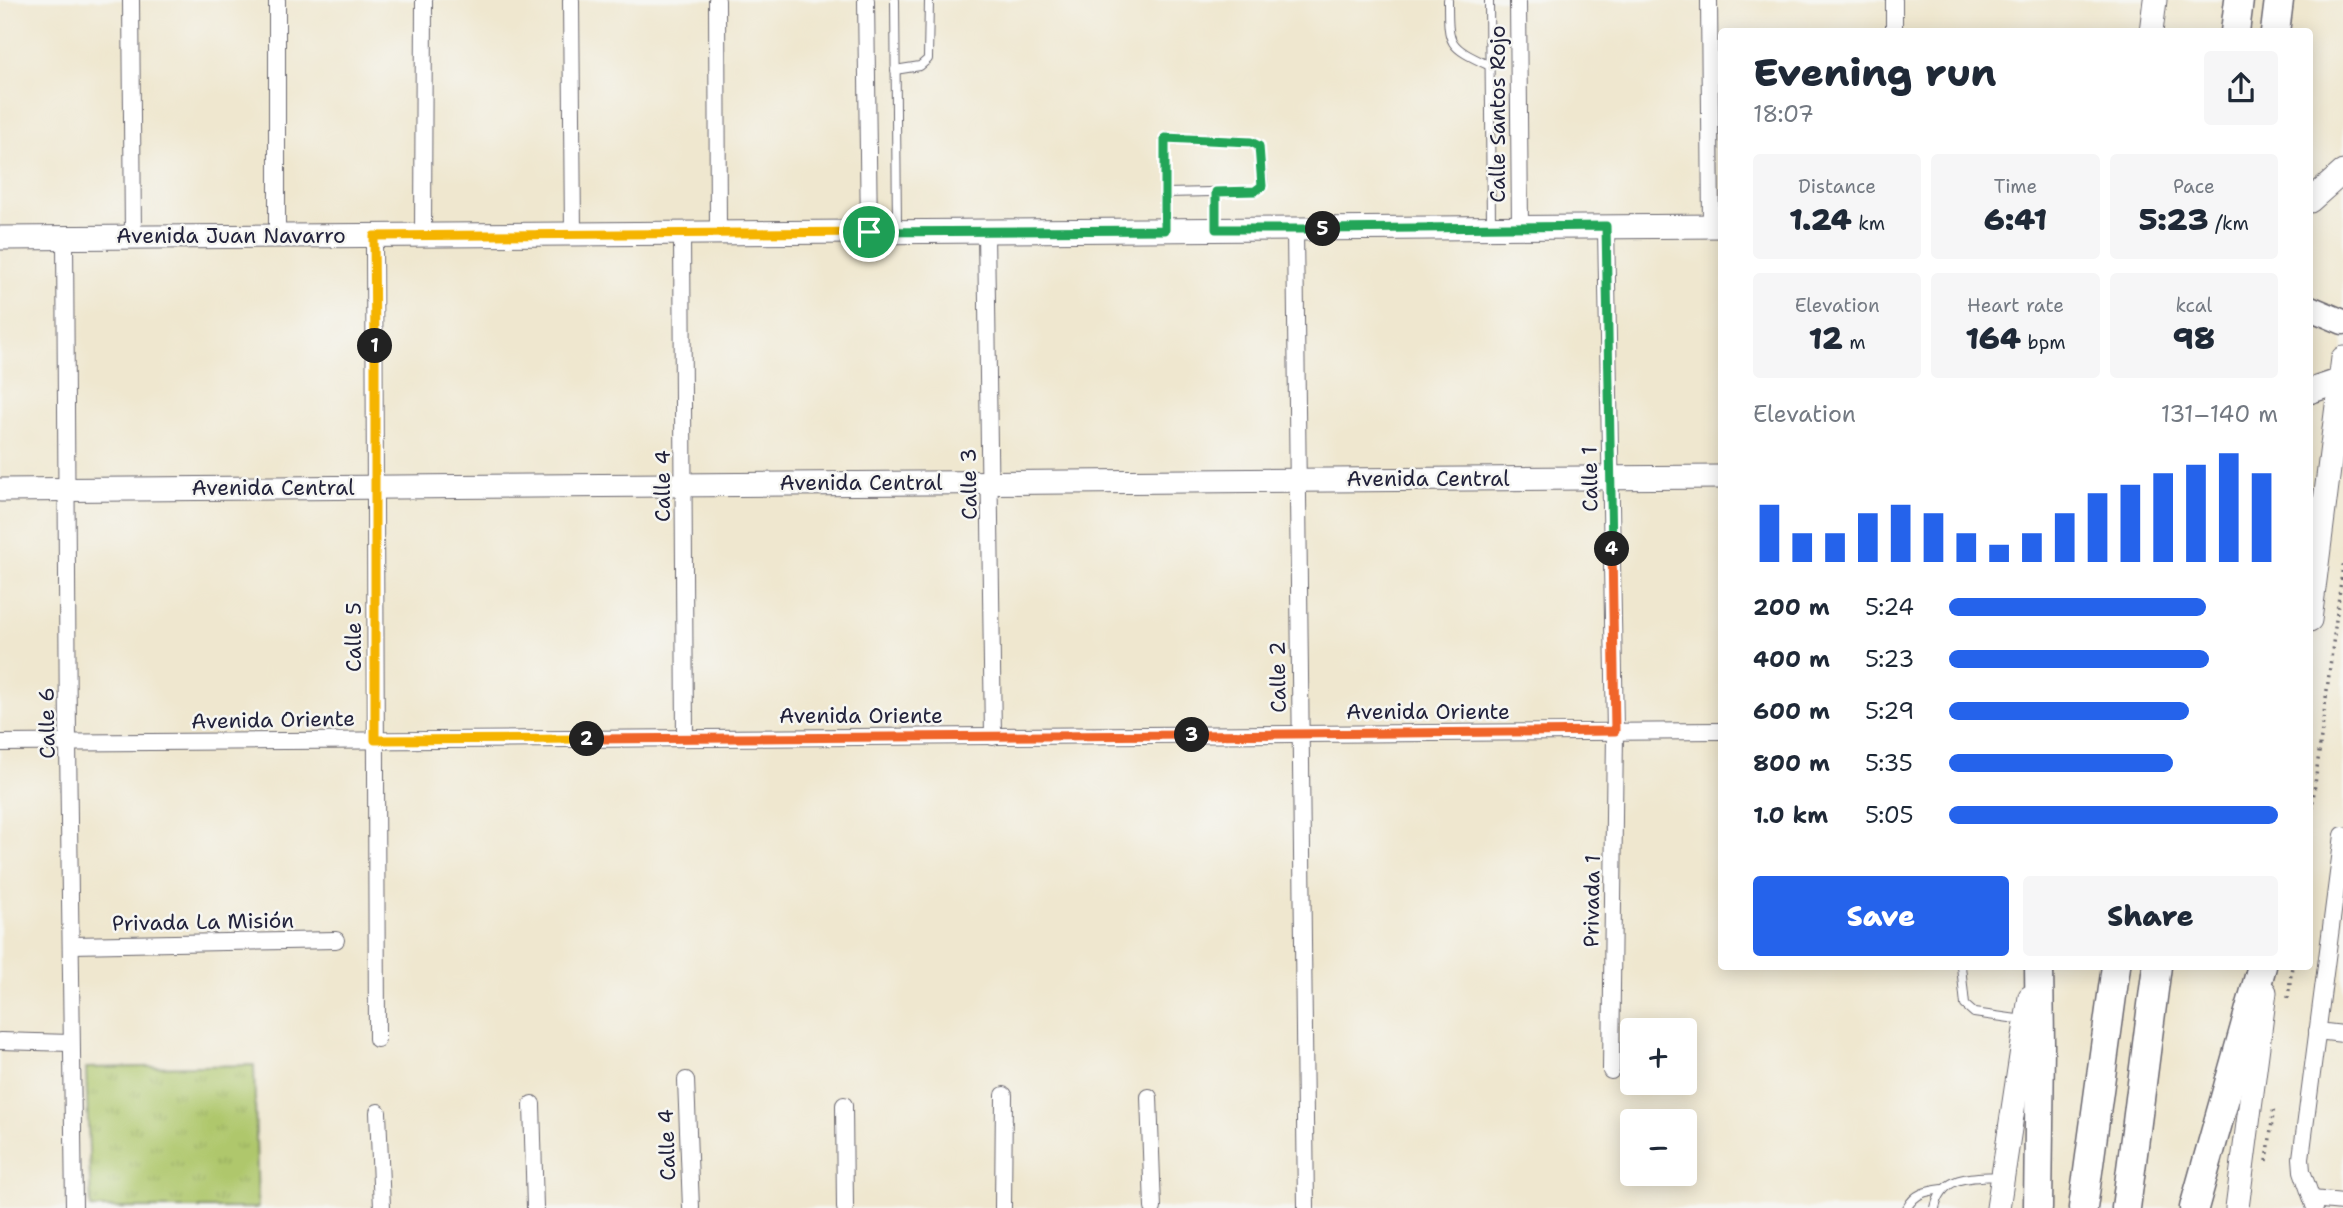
<!DOCTYPE html>
<meta charset="utf-8">
<style>
body{margin:0;font-family:"Shantell Sans",sans-serif;background:#f6f6f7;color:#1f2937;height:100vh;display:flex;flex-direction:column;font-size:26px;white-space:nowrap}
*{box-sizing:border-box;margin:0}
p{font-size:23px;color:#747a83}
.icon{flex:none;width:38px;height:38px;fill:none;stroke:currentColor;stroke-width:2;stroke-linecap:round;stroke-linejoin:round}
.map{position:relative;flex:1;overflow:hidden}
.details{position:absolute;left:1718px;top:28px;width:595px;height:942px;display:flex;flex-direction:column;background:#fff;border-radius:7px;box-shadow:0 4px 18px #0003}
.details>*{flex:none}
.fabs{position:absolute;left:1620px;top:1018px;display:grid;gap:14px}
.fabs a{display:grid;place-items:center;width:77px;height:77px;border-radius:7px;background:#fff;box-shadow:0 4px 18px #0003;font-size:35px}
.pin{position:absolute;display:grid;place-items:center;width:60px;height:60px;color:#fff;margin:-30px;border:4px solid #fff;border-radius:50%;box-shadow:0 2px 7px #0007}
.km{position:absolute;width:35px;height:35px;margin:-18px;border-radius:50%;background:#222;color:#fff;font-size:19px;line-height:35px;text-align:center}
.round{display:grid;place-items:center;flex:none;width:74px;height:74px;border-radius:7px;background:#f6f6f7}
.head{display:flex;align-items:center;justify-content:space-between;height:119px;padding:0 35px}
h1{font-size:38px;font-weight:800;line-height:52px}
.figures{display:grid;grid-template-columns:repeat(3,1fr);gap:10px;height:119px;padding:7px 35px}
.figures div{display:grid;align-content:center;border-radius:7px;background:#f6f6f7;text-align:center}
.figures b{font-size:30px;font-weight:800}
.figures small{font-size:19px;font-weight:400}
.figures p{font-size:19px}
.chart{height:196px;padding:14px 35px}
.chart p{display:flex;justify-content:space-between}
.chart svg{width:100%;height:126px;margin-top:7px;stroke:#2563eb;stroke-width:6}
.action{display:flex;gap:14px;margin-top:auto;padding:14px 35px}
.action a{flex:1;height:80px;border-radius:7px;background:#2563eb;color:#fff;font-size:28px;font-weight:800;line-height:80px;text-align:center}
.action a+a{background:#f6f6f7;color:#1f2937}
ul{padding:0 35px;list-style:none;font-size:23px}
li{display:grid;grid-template-columns:112px 84px 1fr;align-items:center;height:52px}
li i{height:18px;border-radius:9px;background:#2563eb}
.map>svg:first-child{display:block}
.grass{fill:url(#grass-tufts);stroke:#687454;stroke-width:2}
.lines{fill:none;stroke-linecap:round;stroke-linejoin:round}
.lane-casing{stroke:#6a676f;stroke-width:10}
.street-casing{stroke:#6a676f;stroke-width:18}
.secondary-casing{stroke:#6a676f;stroke-width:25}
.primary-casing{stroke:#6a676f;stroke-width:27}
.highway-casing{stroke:#6a676f;stroke-width:31}
.path{stroke:#6a676f;stroke-width:3.5;stroke-dasharray:2 5;stroke-linecap:butt}
.lane{stroke:#fff;stroke-width:8}
.street{stroke:#fff;stroke-width:16}
.secondary{stroke:#fff;stroke-width:23}
.primary{stroke:#fff;stroke-width:24}
.highway{stroke:#fff;stroke-width:28}
.split-1-casing{stroke:#fff;stroke-width:14}
.split-2-casing{stroke:#fff;stroke-width:14}
.split-3-casing{stroke:#fff;stroke-width:14}
.split-4-casing{stroke:#fff;stroke-width:14}
.split-5-casing{stroke:#fff;stroke-width:14}
.split-6-casing{stroke:#fff;stroke-width:14}
.split-1{stroke:#f5b400;stroke-width:9}
.split-2{stroke:#f5b400;stroke-width:9}
.split-3{stroke:#f0652b;stroke-width:9}
.split-4{stroke:#f0652b;stroke-width:9}
.split-5{stroke:#22a559;stroke-width:9}
.split-6{stroke:#22a559;stroke-width:9}
.labels{text-anchor:middle;stroke-width:5;stroke-linejoin:round;paint-order:stroke}
.street-label{font-size:21px;fill:#22223b;stroke:#f6f6f2}
</style>
<div class="map">
<svg width="2343" height="1208" viewBox="0 0 2343 1208">
<defs>
<pattern id="grass-tufts" width="24" height="20" patternUnits="userSpaceOnUse" patternTransform="scale(1.75)"><rect width="24" height="20" fill="#afc76c"/><path d="M3 7l-1-3M5 7V3M7 7l1-3M15 17l-1-3M17 17v-4M19 17l1-3" fill="none" stroke="#96ab5e"/></pattern>
</defs>
<rect width="100%" height="100%" fill="#f6f6f2"/>
<filter id="ink" filterUnits="userSpaceOnUse"><feTurbulence type="fractalNoise" baseFrequency=".0143" numOctaves="2"/><feDisplacementMap in="SourceGraphic" scale="14" xChannelSelector="R" yChannelSelector="G"/><feConvolveMatrix kernelMatrix="1 2 1 2 8 2 1 2 1" color-interpolation-filters="sRGB"/></filter>
<filter id="wash" filterUnits="userSpaceOnUse"><feTurbulence type="fractalNoise" baseFrequency=".00686" numOctaves="4" result="noise"/><feDisplacementMap in="SourceGraphic" scale="28" xChannelSelector="R" yChannelSelector="G"/><feGaussianBlur stdDeviation="1.57" result="paint"/><feColorMatrix in="noise" values="0 0 0 0 0 0 0 0 0 0 0 0 0 0 0 0 0 1.4 0 .05"/><feComposite in="paint" operator="in"/></filter>
<g filter="url(#wash)">
<rect width="100%" height="100%" fill="#efe7cf"/>
<path class="grass" d="M 254,1065 L 258,1208 L 91,1208 L 86,1068 Z"/>
</g>
<g filter="url(#ink)">
<g class="lines">
<g class="lane-casing">
<g id="lane">
<path d="M 895,0 L 897,228"/>
<path d="M 1448,0 C 1448,46 1448,46 1490,66"/>
<path d="M 1489,0 L 1491,224"/>
<path d="M 895,70 L 920,66 L 928,59 L 929,0"/>
<path d="M 1216,228 L 1216,192"/>
<path d="M 1165,229 L 1165,138 L 1251,142 L 1259,146 L 1263,181 L 1262,186 L 1256,191 L 1166,193"/>
<path d="M 1961,966 L 1965,1005 L 1974,1013 L 2024,1020"/>
<path d="M 1907,1208 C 1915,1193 1926,1191 1943,1189"/>
<path d="M 1935,1208 C 1943,1174 1971,1178 2000,1176"/>
</g>
</g>
<g class="street-casing">
<g id="street">
<path d="M 131,0 L 133,236"/>
<path d="M 277,0 L 277,236"/>
<path d="M 571,0 L 573,234"/>
<path d="M 717,0 L 718,233"/>
<path d="M 866,0 L 869,232"/>
<path d="M 1518,0 L 1520,227"/>
<path d="M 1709,0 L 1711,226"/>
<path d="M 1894,0 L 1894,32"/>
<path d="M 1606,226 L 1615,731 L 1611,1071"/>
<path d="M 1295,229 L 1306,1208"/>
<path d="M 986,231 L 993,737"/>
<path d="M 423,234 L 424,0"/>
<path d="M 682,234 L 685,738"/>
<path d="M 374,236 L 377,1039"/>
<path d="M 65,238 L 68,743 L 74,1208"/>
<path d="M 0,743 L 1722,731"/>
<path d="M 72,945 L 336,940"/>
<path d="M 2317,1031 L 2343,1034"/>
<path d="M 0,1041 L 71,1043"/>
<path d="M 686,1080 L 691,1208"/>
<path d="M 1149,1097 L 1153,1208"/>
<path d="M 532,1104 L 535,1208"/>
<path d="M 844,1105 L 845,1208"/>
<path d="M 378,1112 L 382,1208"/>
<path d="M 2312,1199 L 2343,1202"/>
<path d="M 1003,1208 L 1004,1095"/>
<path d="M 2315,1208 L 2302,1171 L 2301,1158 L 2343,835"/>
</g>
</g>
<g class="secondary-casing">
<g id="secondary">
<path d="M 2151,32 L 2155,0"/>
<path d="M 2310,201 L 2343,172"/>
<path d="M 0,238 L 1722,226"/>
<path d="M 0,490 L 1722,477"/>
<path d="M 2310,620 L 2343,358"/>
<path d="M 1998,1208 L 2030,997"/>
<path d="M 2237,1208 L 2265,992"/>
</g>
</g>
<g class="primary-casing">
<g id="primary">
<path d="M 2310,308 L 2343,322"/>
<path d="M 2310,391 L 2343,380"/>
</g>
</g>
<g class="highway-casing">
<g id="highway">
<path d="M 2235,32 L 2239,0"/>
<path d="M 2275,32 L 2279,0"/>
<path d="M 2038,1208 L 2040,1044 L 2039,966"/>
<path d="M 2083,1208 L 2116,966"/>
<path d="M 2126,1208 L 2157,966"/>
<path d="M 2194,1208 L 2262,966"/>
</g>
</g>
<g class="path">
<path d="M 2310,823 L 2343,565"/>
<path d="M 2288,998 L 2292,966"/>
<path d="M 2267,1161 L 2274,1106"/>
</g>
<use href="#lane" class="lane"/>
<use href="#street" class="street"/>
<use href="#secondary" class="secondary"/>
<use href="#primary" class="primary"/>
<use href="#highway" class="highway"/>
</g>
</g>
<g class="lines" filter="url(#ink)">
<g class="split-1-casing">
<path id="split-1" d="M 375,346 L 374,236 L 869,232"/>
</g>
<g class="split-2-casing">
<path id="split-2" d="M 375,346 L 375,740 L 587,739"/>
</g>
<g class="split-3-casing">
<path id="split-3" d="M 587,739 L 1192,735"/>
</g>
<g class="split-4-casing">
<path id="split-4" d="M 1192,735 L 1615,731 L 1612,549"/>
</g>
<g class="split-5-casing">
<path id="split-5" d="M 1323,229 L 1606,226 L 1612,549"/>
</g>
<g class="split-6-casing">
<path id="split-6" d="M 869,232 L 1165,230 L 1165,138 L 1251,142 L 1259,146 L 1262,186 L 1255,191 L 1216,192 L 1216,229 L 1323,229"/>
</g>
<use href="#split-1" class="split-1"/>
<use href="#split-2" class="split-2"/>
<use href="#split-3" class="split-3"/>
<use href="#split-4" class="split-4"/>
<use href="#split-5" class="split-5"/>
<use href="#split-6" class="split-6"/>
</g>
<g class="labels">
<g class="street-label">
<text transform="translate(1498 114) rotate(-90)" y="7">Calle Santos Rojo</text>
<text x="231" y="243">Avenida Juan Navarro</text>
<text x="1428" y="486">Avenida Central</text>
<text transform="translate(1590 479) rotate(-91)" y="7">Calle 1</text>
<text x="861" y="490">Avenida Central</text>
<text transform="translate(969 484) rotate(-91)" y="7">Calle 3</text>
<text transform="translate(663 486) rotate(-90)" y="7">Calle 4</text>
<text x="273" y="495">Avenida Central</text>
<text transform="translate(354 637) rotate(-90)" y="7">Calle 5</text>
<text transform="translate(1278 677) rotate(-91)" y="7">Calle 2</text>
<text x="1428" y="719">Avenida Oriente</text>
<text x="861" y="723">Avenida Oriente</text>
<text transform="translate(273 720) rotate(-1)" y="7">Avenida Oriente</text>
<text transform="translate(47 723) rotate(-91)" y="7">Calle 6</text>
<text transform="translate(1592 901) rotate(-89)" y="7">Privada 1</text>
<text transform="translate(203 922) rotate(-1)" y="7">Privada La Misión</text>
<text transform="translate(667 1145) rotate(-92)" y="7">Calle 4</text>
</g>
</g>
</svg>
<div class="fabs">
<a>+</a>
<a>−</a>
</div>
<div class="pin" style="left:869px;top:232px;background:#1e9e55"><svg class="icon" aria-label="arrive" viewBox="0 0 24 24"><path d="M6 21V4h12l-3 4 3 4H6"/></svg></div>
<b class="km" style="left:375px;top:346px">1</b>
<b class="km" style="left:587px;top:739px">2</b>
<b class="km" style="left:1192px;top:735px">3</b>
<b class="km" style="left:1612px;top:549px">4</b>
<b class="km" style="left:1323px;top:229px">5</b>
<section class="details">
<div class="head"><div><h1>Evening run</h1><p>18:07</p></div><a class="round"><svg class="icon" aria-label="share" viewBox="0 0 24 24"><path d="M12 15V3M7 8l5-5 5 5M5 13v7h14v-7"/></svg></a></div>
<div class="figures">
<div><p>Distance</p><b>1.24<small> km</small></b></div>
<div><p>Time</p><b>6:41</b></div>
<div><p>Pace</p><b>5:23<small> /km</small></b></div>
</div>
<div class="figures">
<div><p>Elevation</p><b>12<small> m</small></b></div>
<div><p>Heart rate</p><b>164<small> bpm</small></b></div>
<div><p>kcal</p><b>98</b></div>
</div>
<div class="chart"><p><span>Elevation</span>131–140 m</p>
<svg viewBox="0 0 160 44" preserveAspectRatio="none"><path d="M5 44V24M15 44V34M25 44V34M35 44V27M45 44V24M55 44V27M65 44V34M75 44V38M85 44V34M95 44V27M105 44V20M115 44V17M125 44V13M135 44V10M145 44V6M155 44V13"/></svg>
</div>
<ul>
<li><b>200 m</b>5:24<i style="width:78%"></i></li>
<li><b>400 m</b>5:23<i style="width:79%"></i></li>
<li><b>600 m</b>5:29<i style="width:73%"></i></li>
<li><b>800 m</b>5:35<i style="width:68%"></i></li>
<li><b>1.0 km</b>5:05<i style="width:100%"></i></li>
</ul>
<div class="action"><a>Save</a><a>Share</a></div>
</section>
</div>
